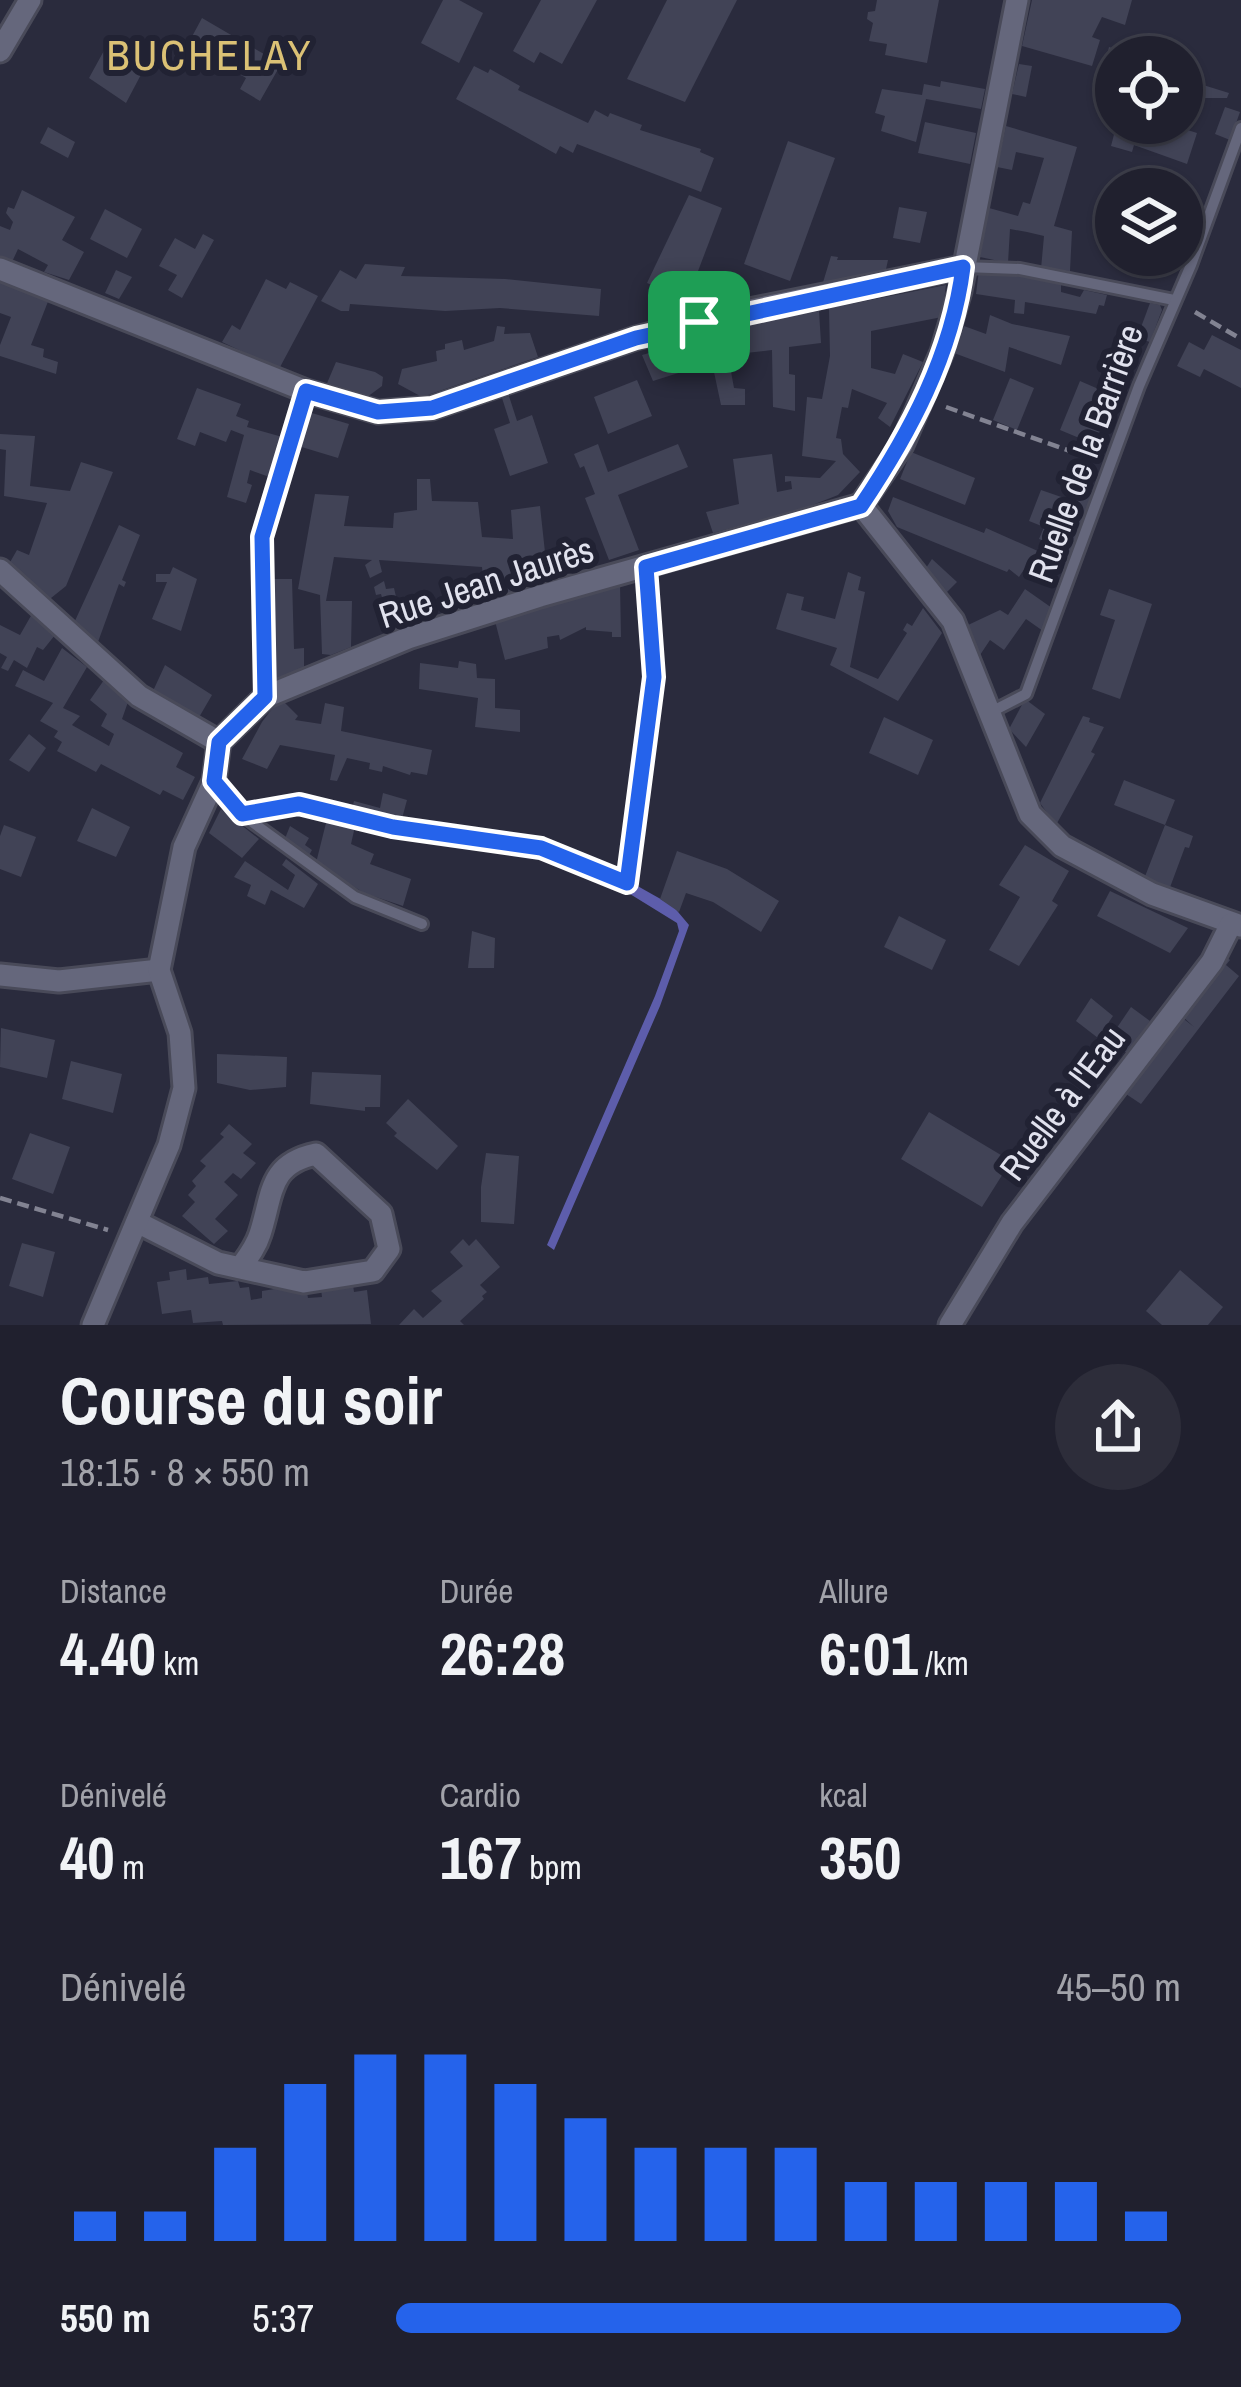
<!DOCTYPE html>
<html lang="fr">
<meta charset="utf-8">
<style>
body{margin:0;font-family:"Archivo Narrow",sans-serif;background:#2d2d3a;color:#f1f3f6;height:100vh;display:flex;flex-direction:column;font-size:45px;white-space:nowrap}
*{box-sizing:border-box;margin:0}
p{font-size:39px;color:#a2a3aa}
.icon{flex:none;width:66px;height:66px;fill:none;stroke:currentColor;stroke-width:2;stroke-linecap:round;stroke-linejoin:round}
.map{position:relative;height:1325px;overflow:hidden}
.details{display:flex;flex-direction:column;background:#20202e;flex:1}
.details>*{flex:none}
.buttons{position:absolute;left:1095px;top:36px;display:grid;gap:24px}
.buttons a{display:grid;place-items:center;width:108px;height:108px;border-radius:50%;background:#20202e;box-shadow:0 3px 9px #0004,0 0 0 3px #3d3e4a;font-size:60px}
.pin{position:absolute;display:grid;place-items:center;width:102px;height:102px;color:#fff;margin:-51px;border-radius:24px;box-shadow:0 6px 18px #0006}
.round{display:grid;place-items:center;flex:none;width:126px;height:126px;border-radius:63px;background:#2d2d3a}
.overview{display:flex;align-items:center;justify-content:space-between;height:204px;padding:0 60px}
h1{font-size:66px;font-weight:800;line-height:90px}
.figures{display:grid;grid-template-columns:repeat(3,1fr);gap:18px;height:204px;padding:12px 60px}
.figures div{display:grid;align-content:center}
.figures b{font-size:60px;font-weight:800}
.figures small{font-size:33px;font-weight:400}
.figures p{font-size:33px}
.chart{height:336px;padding:24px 60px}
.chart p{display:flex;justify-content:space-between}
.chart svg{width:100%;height:216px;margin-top:12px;stroke:#2563eb;stroke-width:6}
ul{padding:0 60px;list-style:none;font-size:39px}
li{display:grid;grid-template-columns:192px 144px 1fr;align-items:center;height:90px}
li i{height:30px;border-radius:15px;background:#2563eb}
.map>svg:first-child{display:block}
.water{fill:#5d5dab}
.building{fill:#414356}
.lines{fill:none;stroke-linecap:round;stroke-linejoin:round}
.lane-casing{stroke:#494a59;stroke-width:16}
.street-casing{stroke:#494a59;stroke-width:27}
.path{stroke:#828392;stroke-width:4.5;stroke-dasharray:12 6;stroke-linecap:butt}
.lane{stroke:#65677c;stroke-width:10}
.street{stroke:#65677c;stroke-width:21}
.route-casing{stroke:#fff;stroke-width:24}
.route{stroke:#2563eb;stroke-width:15}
.labels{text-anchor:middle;stroke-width:12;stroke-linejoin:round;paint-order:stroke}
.street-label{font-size:36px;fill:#e1e2ee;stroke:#212233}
.quarter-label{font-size:42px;letter-spacing:3px;fill:#dbc175;stroke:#212233}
</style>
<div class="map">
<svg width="1241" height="1325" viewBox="0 0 1241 1325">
<rect width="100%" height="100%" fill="#2a2b3d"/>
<path class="water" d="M 633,877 L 634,884 L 673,906 L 689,925 L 660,1006 L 554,1250 L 547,1245 L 655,996 L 679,931 L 677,923 L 630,894 Z"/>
<g class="building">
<path d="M 443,0 L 459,0 L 483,13 L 459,63 L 421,43 Z"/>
<path d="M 541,0 L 597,0 L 562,64 L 540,52 L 534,63 L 513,51 Z"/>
<path d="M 667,0 L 737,0 L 685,102 L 627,79 Z"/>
<path d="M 877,0 L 939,0 L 927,63 L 885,55 L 887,44 L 869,41 L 873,23 L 867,19 L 868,12 L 875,11 Z"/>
<path d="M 1032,0 L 1132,0 L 1125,25 L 1102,17 L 1092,37 L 1100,40 L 1092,66 L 1022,46 Z"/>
<path d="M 202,18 L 281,64 L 260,101 L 240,89 L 246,78 L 188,44 Z"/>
<path d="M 112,36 L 122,42 L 117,52 L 145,67 L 126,103 L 89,78 Z"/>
<path d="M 1109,47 L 1122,51 L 1116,57 L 1116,107 L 1095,102 Z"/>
<path d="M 1019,64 L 1032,66 L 1026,97 L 1012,94 Z"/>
<path d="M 474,66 L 488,73 L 490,69 L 520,86 L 518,90 L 588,123 L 595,110 L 608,117 L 610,113 L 642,125 L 640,130 L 701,149 L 700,152 L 714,158 L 701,192 L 577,144 L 573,153 L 560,146 L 556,154 L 513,130 L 456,99 Z"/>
<path d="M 1187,80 L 1229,93 L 1227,98 L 1182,98 Z"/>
<path d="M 941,81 L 985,89 L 981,109 L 926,99 L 916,142 L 881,131 L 885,116 L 875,113 L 882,89 L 922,95 L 924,84 L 940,87 Z"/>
<path d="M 1225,107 L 1240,112 L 1230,140 L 1215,134 Z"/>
<path d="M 925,122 L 976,133 L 970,164 L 918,153 Z"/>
<path d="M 1117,123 L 1153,123 L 1171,129 L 1172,125 L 1197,133 L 1187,164 L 1134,145 L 1132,152 L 1111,146 Z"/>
<path d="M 1006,126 L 1077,147 L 1054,226 L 1072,231 L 1070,271 L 1041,269 L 1044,236 L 1027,232 L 1010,229 L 1008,263 L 980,257 L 989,208 L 1018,216 L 1023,202 L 1030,204 L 1044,158 L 1016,152 L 1012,170 L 997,167 Z"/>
<path d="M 48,127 L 75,142 L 68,158 L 40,143 Z"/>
<path d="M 788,141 L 835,158 L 790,281 L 744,264 Z"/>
<path d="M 22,190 L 75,217 L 62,240 L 84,252 L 69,280 L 44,272 L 48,265 L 18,249 L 12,262 L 0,257 L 0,226 L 10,230 L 13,222 L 6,213 L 8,207 L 14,209 Z"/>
<path d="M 689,195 L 722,208 L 687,300 L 647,283 Z"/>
<path d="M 899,207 L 927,212 L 920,243 L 893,238 Z"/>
<path d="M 105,209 L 142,229 L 127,258 L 90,239 Z"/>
<path d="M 203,234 L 214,240 L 182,298 L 168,290 L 177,275 L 159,266 L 175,238 L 195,249 Z"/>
<path d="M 831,256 L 838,257 L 837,260 L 888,260 L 885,274 L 821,289 Z"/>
<path d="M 365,264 L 405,267 L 401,276 L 505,279 L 601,289 L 599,316 L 500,308 L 445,311 L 350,304 L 349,311 L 341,311 L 321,301 L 340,270 L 356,279 Z"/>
<path d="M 116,270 L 132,277 L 119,299 L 105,293 Z"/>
<path d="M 979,270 L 1061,283 L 1061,292 L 1080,297 L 1084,290 L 1107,295 L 1104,306 L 1099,305 L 1096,314 L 1025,302 L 1024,314 L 1014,313 L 1015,300 L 976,294 Z"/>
<path d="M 266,279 L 286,289 L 290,282 L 318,296 L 279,369 L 222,342 L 232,325 L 240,330 Z"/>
<path d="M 0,280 L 49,299 L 31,345 L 44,349 L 43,357 L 58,362 L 56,374 L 0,356 L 0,345 L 11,317 L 0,313 Z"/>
<path d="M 946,285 L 942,317 L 871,331 L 871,368 L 895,374 L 903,354 L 923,362 L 890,427 L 878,418 L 887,403 L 852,389 L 848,408 L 842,407 L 836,438 L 841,439 L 843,454 L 860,472 L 838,495 L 805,508 L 713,533 L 706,512 L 739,504 L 733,459 L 772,454 L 777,492 L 792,489 L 791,481 L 785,482 L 785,476 L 820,478 L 836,461 L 802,456 L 807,397 L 822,399 L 830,356 L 829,308 Z"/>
<path d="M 1150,303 L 1160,305 L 1162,310 L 1150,342 L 1137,338 Z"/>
<path d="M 819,311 L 821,343 L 789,347 L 789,374 L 795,375 L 795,411 L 773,407 L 772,350 L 728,355 L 734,388 L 745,389 L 745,405 L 721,405 L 711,358 L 688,361 L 691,369 L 653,381 L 642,355 L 681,344 L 679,335 Z"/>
<path d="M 990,315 L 1012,324 L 1070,336 L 1061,365 L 1009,347 L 1005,372 L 954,353 L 964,326 L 986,334 Z"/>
<path d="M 497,326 L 505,327 L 504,334 L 530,333 L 538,357 L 422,397 L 398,384 L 402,369 L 437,361 L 436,351 L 445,349 L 445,344 L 462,340 L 464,350 L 494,341 Z"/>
<path d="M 1212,335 L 1241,350 L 1241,388 L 1204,369 L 1200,377 L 1177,366 L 1189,342 L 1204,350 Z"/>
<path d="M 336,362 L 375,372 L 383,377 L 382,386 L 363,400 L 325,388 Z"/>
<path d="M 1010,378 L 1034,388 L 1017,430 L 993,420 Z"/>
<path d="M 637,380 L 652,416 L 608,434 L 594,397 Z"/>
<path d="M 1080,381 L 1117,397 L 1096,445 L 1060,430 Z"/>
<path d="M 197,388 L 241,404 L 236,416 L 249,421 L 247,427 L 286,438 L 275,479 L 250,470 L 247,483 L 252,485 L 246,503 L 227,497 L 244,435 L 231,430 L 226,442 L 200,432 L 195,446 L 177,439 Z"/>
<path d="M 509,396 L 517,421 L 532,415 L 548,463 L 510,476 L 494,429 L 510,423 L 502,398 Z"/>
<path d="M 305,411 L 349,424 L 338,458 L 295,445 Z"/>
<path d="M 0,434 L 35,436 L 30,486 L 70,491 L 81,462 L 113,472 L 66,586 L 51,598 L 43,598 L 9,564 L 17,550 L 29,555 L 47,503 L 4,496 L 6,450 L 0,449 Z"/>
<path d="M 598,444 L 608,472 L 678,444 L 688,467 L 618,495 L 639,550 L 609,560 L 585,498 L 595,494 L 584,466 L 580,468 L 574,454 Z"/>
<path d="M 911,452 L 975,478 L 965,505 L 900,479 Z"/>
<path d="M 417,479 L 430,479 L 432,501 L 478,502 L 482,537 L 513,539 L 511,510 L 540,506 L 548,580 L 518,586 L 518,589 L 485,600 L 482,567 L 379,560 L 382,572 L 370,578 L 365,565 L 372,560 L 334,557 L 326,601 L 352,601 L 351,647 L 331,655 L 322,654 L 320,595 L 298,589 L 315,494 L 349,496 L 344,526 L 393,528 L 394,513 L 417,510 Z"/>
<path d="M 1041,490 L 1073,501 L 1077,490 L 1093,495 L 1068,564 L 1062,562 L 1067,549 L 1039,539 L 1044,527 L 1029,521 Z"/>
<path d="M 893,497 L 984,533 L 986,528 L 1049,556 L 1035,576 L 1025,568 L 1019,577 L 1009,569 L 1007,572 L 897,527 L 888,511 Z"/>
<path d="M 119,525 L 140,535 L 122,580 L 126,582 L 124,587 L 119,584 L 98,642 L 74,623 Z"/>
<path d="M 932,559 L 957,582 L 946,593 L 926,568 Z"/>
<path d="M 173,567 L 197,579 L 181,631 L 152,619 L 167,582 L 156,582 L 156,574 L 170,574 Z"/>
<path d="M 848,572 L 861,577 L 858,590 L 865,592 L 850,667 L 878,679 L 907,633 L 903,630 L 907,623 L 912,626 L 923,608 L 942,633 L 898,701 L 830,665 L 837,648 L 776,629 L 787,593 L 804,597 L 801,610 L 835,619 Z"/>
<path d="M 266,579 L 292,579 L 294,649 L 304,648 L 304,668 L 270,682 Z"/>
<path d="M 384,581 L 386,589 L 394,588 L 397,601 L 418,599 L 425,620 L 392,631 L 381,594 L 376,595 L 374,587 Z"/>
<path d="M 620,584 L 621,637 L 612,637 L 612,632 L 586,630 L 586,627 L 560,640 L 559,635 L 547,637 L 548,648 L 505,660 L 495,621 Z"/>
<path d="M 1025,589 L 1052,608 L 1043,631 L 1026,619 L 1004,650 L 990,640 L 980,655 L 968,625 L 1000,610 L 1008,615 Z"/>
<path d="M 1109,589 L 1152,604 L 1120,699 L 1092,689 L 1115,620 L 1100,615 Z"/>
<path d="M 32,614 L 55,635 L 43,650 L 37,647 L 27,668 L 14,660 L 8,671 L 1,668 L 7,657 L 0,653 L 0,625 L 20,635 Z"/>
<path d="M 62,648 L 87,667 L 63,708 L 80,716 L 72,725 L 109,746 L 114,734 L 101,726 L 107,714 L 90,700 L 104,680 L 128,702 L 122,719 L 183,753 L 176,767 L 195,777 L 183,800 L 163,790 L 160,795 L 101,764 L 96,772 L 57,751 L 62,742 L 54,737 L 58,731 L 40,721 L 53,703 L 15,686 L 23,670 L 44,681 Z"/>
<path d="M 459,661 L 476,664 L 477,678 L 495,679 L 495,708 L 520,710 L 520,732 L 475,727 L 478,698 L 419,689 L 420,663 L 458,668 Z"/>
<path d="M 165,665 L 212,695 L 198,719 L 153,691 Z"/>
<path d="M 280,698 L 298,716 L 295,720 L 321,724 L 325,703 L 344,707 L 341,731 L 432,750 L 427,775 L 411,772 L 410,775 L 383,766 L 382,772 L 369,769 L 370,763 L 347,758 L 337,781 L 330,780 L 335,755 L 280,745 L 267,769 L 242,759 L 262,722 Z"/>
<path d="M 1025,699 L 1045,714 L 1026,747 L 1009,729 Z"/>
<path d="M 1083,716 L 1090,718 L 1089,722 L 1104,727 L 1091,752 L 1095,754 L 1056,825 L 1040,803 Z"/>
<path d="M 884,717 L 933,740 L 918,775 L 869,753 Z"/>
<path d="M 29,734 L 46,748 L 29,772 L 9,760 Z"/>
<path d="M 1124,780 L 1175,800 L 1165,825 L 1193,836 L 1189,848 L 1185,847 L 1169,890 L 1144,879 L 1165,825 L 1114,805 Z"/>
<path d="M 383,793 L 407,800 L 400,826 L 351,812 L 354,801 L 380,808 Z"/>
<path d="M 92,808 L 130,827 L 116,857 L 77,841 Z"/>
<path d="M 221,809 L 259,839 L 242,858 L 209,833 Z"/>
<path d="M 328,815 L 356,822 L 351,844 L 374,854 L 370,864 L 411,879 L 403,906 L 364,893 L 316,863 Z"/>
<path d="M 4,825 L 36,837 L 21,877 L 0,869 L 0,836 Z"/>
<path d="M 290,826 L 309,838 L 305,845 L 312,850 L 308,857 L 284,841 Z"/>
<path d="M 1025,845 L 1069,871 L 1052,901 L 1058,905 L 1019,966 L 989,950 L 1020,897 L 999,885 Z"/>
<path d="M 677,851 L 727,869 L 779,901 L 761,932 L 713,902 L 686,893 L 679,912 L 660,899 Z"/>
<path d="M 286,859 L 318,884 L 304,908 L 271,890 L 265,905 L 247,896 L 251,885 L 234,877 L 245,861 L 288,890 L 295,875 L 282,865 Z"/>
<path d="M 1110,891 L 1188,928 L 1170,953 L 1097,916 Z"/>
<path d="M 899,916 L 946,940 L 932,970 L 884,947 Z"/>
<path d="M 472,931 L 495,938 L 494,968 L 468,968 Z"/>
<path d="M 1225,956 L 1230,960 L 1226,965 L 1239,976 L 1141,1104 L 1123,1092 L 1180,1016 L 1194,1027 L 1181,1015 Z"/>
<path d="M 1091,998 L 1113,1016 L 1098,1038 L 1076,1021 Z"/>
<path d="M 1131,1007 L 1150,1021 L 1127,1053 L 1108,1041 Z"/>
<path d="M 1,1028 L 55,1040 L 47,1078 L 0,1067 Z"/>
<path d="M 217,1054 L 287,1057 L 286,1087 L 250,1090 L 217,1083 Z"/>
<path d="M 71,1061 L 122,1074 L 113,1113 L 62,1099 Z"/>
<path d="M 312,1072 L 381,1075 L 380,1107 L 365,1107 L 365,1111 L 310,1104 Z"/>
<path d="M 408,1099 L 458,1146 L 437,1170 L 394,1136 L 397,1133 L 386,1123 Z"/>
<path d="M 929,1112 L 1011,1161 L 982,1207 L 901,1159 Z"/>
<path d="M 229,1124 L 252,1144 L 243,1153 L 256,1163 L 241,1179 L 233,1173 L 224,1182 L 238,1195 L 215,1219 L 228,1231 L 214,1244 L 182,1216 L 195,1202 L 188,1195 L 196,1186 L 192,1181 L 206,1166 L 200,1161 L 224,1137 L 220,1134 Z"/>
<path d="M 30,1133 L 70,1147 L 53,1194 L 12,1179 Z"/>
<path d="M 486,1153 L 519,1156 L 514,1224 L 481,1222 L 481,1187 Z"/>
<path d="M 463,1239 L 469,1246 L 476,1239 L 500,1267 L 480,1285 L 487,1292 L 482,1296 L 484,1299 L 460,1321 L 464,1325 L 399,1325 L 414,1309 L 423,1318 L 442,1301 L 431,1291 L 463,1266 L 450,1252 Z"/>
<path d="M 22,1243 L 55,1252 L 43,1297 L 9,1286 Z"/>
<path d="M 186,1269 L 187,1280 L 208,1277 L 209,1284 L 238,1281 L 240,1288 L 249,1287 L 251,1300 L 262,1298 L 262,1291 L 293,1286 L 294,1293 L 307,1292 L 308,1298 L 322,1297 L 321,1289 L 353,1285 L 354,1292 L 367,1290 L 371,1324 L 223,1325 L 222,1321 L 193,1323 L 191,1310 L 162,1314 L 157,1282 L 170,1280 L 169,1272 Z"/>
<path d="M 1180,1270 L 1223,1307 L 1208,1325 L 1162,1325 L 1146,1311 Z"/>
</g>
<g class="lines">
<g class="lane-casing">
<g id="lane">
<path d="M 964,267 L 1020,269 L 1174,300"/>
<path d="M 265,697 L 261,551 L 290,446"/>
<path d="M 989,713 L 1026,694 L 1139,386 L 1191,265 L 1241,128"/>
<path d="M 214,781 L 241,814 L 355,897 L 422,924"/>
<path d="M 241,814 L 299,804 L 393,827"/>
</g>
</g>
<g class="street-casing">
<g id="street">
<path d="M 0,51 L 30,0"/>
<path d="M 0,269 L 306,391 L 378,412 L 432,408 L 636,338 L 725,315 L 963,267"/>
<path d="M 861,505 L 953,621 L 1030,814 L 1062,846 L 1152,894 L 1241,926"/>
<path d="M 861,505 L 902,445 L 942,352 L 960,291 L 1017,0"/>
<path d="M 0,570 L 139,696 L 219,742"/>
<path d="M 219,742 L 265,697 L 408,638 L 540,596 L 861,505"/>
<path d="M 0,975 L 59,981 L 159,970"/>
<path d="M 137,1222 L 218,1263 L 304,1282 L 373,1271 L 389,1249 L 381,1214 L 316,1154 C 268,1164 273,1194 260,1234 C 256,1247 248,1257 240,1268"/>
<path d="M 93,1325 L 169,1145 L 184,1088 L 180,1033 L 159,970 L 184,847 L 214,781 L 219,742"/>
<path d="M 950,1325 L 1012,1223 L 1212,962 L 1231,924"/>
</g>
</g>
<g class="path">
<path d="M 1195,312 L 1241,339"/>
<path d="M 946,407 L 1093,459"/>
<path d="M 411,830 L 541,849 L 627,883 L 654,677 L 648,592"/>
<path d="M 0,1198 L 108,1230"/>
</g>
<use href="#lane" class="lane"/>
<use href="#street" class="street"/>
</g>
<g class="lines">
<g class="route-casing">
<path id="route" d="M 963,267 C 952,355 910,433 861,506 L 646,567 L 654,677 L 627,883 L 541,848 L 393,827 L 299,804 L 242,814 L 214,781 L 219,742 L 265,697 L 262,537 L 306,391 L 378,412 L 432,408 L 636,338 Z"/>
</g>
<use href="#route" class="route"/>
</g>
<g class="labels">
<g class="street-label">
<text transform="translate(1085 453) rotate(-70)" y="13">Ruelle de la Barrière</text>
<text transform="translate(486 582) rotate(-18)" y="13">Rue Jean Jaurès</text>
<text transform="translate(1062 1103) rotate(-53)" y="13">Ruelle à l'Eau</text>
</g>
<g class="quarter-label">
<text x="210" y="70">BUCHELAY</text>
</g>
</g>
</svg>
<div class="buttons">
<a><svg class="icon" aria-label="locate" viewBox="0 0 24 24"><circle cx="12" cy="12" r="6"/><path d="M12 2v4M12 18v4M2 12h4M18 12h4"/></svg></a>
<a><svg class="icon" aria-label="layers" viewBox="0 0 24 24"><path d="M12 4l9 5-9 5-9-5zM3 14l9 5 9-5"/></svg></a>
</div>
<div class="pin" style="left:699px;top:322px;background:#1e9e55"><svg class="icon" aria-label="arrive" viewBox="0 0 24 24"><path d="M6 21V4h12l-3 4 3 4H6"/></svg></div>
</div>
<section class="details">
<div class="overview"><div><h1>Course du soir</h1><p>18:15 · 8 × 550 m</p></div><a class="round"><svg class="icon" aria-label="share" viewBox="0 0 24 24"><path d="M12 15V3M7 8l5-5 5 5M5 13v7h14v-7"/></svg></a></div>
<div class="figures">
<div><p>Distance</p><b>4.40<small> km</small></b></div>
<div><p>Durée</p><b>26:28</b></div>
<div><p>Allure</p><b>6:01<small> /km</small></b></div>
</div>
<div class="figures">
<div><p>Dénivelé</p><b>40<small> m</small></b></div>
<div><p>Cardio</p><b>167<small> bpm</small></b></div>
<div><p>kcal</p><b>350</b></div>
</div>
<div class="chart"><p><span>Dénivelé</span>45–50 m</p>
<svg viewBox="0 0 160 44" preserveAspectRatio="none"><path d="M5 44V38M15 44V38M25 44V25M35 44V12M45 44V6M55 44V6M65 44V12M75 44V19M85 44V25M95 44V25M105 44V25M115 44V32M125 44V32M135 44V32M145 44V32M155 44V38"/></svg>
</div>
<ul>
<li><b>550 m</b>5:37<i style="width:100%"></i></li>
</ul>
</section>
